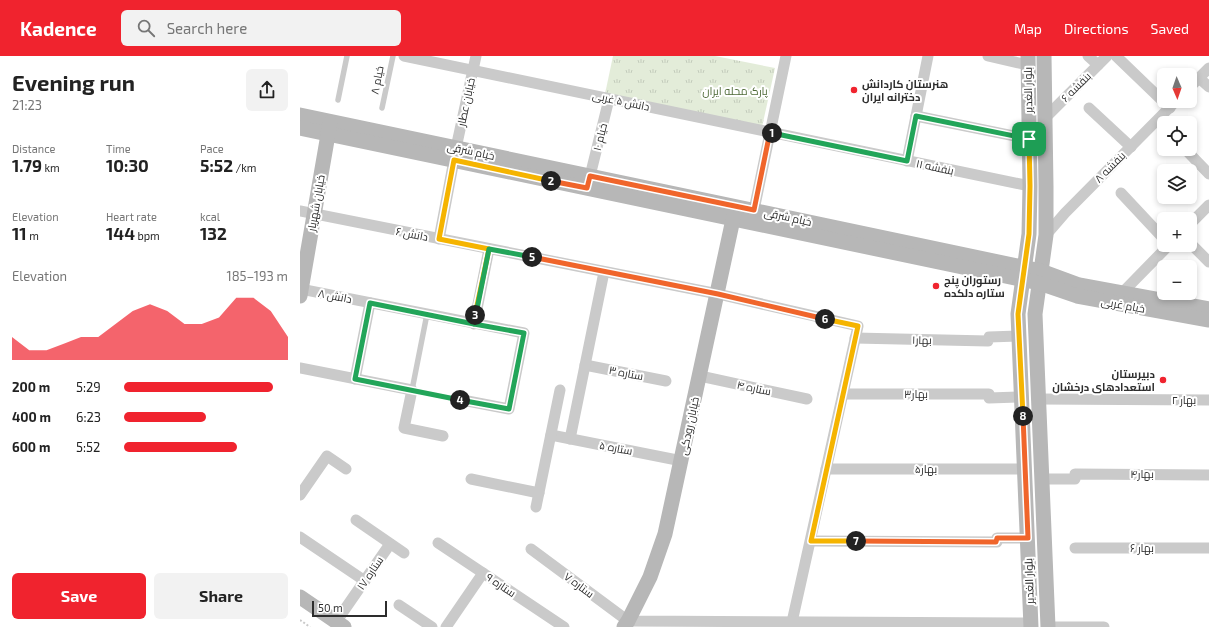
<!DOCTYPE html>
<meta charset="utf-8">
<style>
body{margin:0;font-family:"Exo 2",Cairo,sans-serif;background:#f2f2f2;color:#222;height:100vh;display:flex;flex-direction:column;font-size:15px;white-space:nowrap}
*{box-sizing:border-box;margin:0}
p{font-size:13px;color:#767676}
.icon{flex:none;width:22px;height:22px;fill:none;stroke:currentColor;stroke-width:2;stroke-linecap:round;stroke-linejoin:round}
.map{position:relative;flex:1;overflow:hidden}
.drawer{display:flex;flex-direction:column;background:#fff;width:300px}
.drawer>*{flex:none}
.needle{width:26px;rotate:178deg}
.controls{position:absolute;left:857px;top:12px;display:grid;gap:8px}
.controls a{display:grid;place-items:center;width:40px;height:40px;border-radius:6px;background:#fff;box-shadow:0 2px 6px #0003;font-size:20px}
.scale{position:absolute;left:12px;bottom:10px;width:75px;box-sizing:border-box;padding-left:4px;border:2px solid #2d2d2d;border-top:0;font-size:11px;line-height:14px;white-space:nowrap;color:#2d2d2d;-webkit-text-stroke:3px #fff;paint-order:stroke}
.pin{position:absolute;display:grid;place-items:center;width:34px;height:34px;color:#fff;margin:-17px;border-radius:8px;box-shadow:0 2px 6px #0006}
.km{position:absolute;width:20px;height:20px;margin:-10px;border-radius:50%;background:#222;color:#fff;font-size:11px;line-height:20px;text-align:center}
.round{display:grid;place-items:center;flex:none;width:42px;height:42px;border-radius:6px;background:#f2f2f2}
.headline{display:flex;align-items:center;justify-content:space-between;height:68px;padding:0 12px}
h1{font-size:22px;font-weight:700;line-height:30px}
.stats{display:grid;grid-template-columns:repeat(3,1fr);gap:6px;height:68px;padding:4px 12px}
.stats div{display:grid;align-content:center}
.stats b{font-size:17px;font-weight:700}
.stats small{font-size:11px;font-weight:400}
.stats p{font-size:11px}
.chart{height:112px;padding:8px 12px}
.chart p{display:flex;justify-content:space-between}
.chart svg{width:100%;height:72px;margin-top:4px;fill:#f0232e;opacity:.7}
.button{display:flex;gap:8px;margin-top:auto;padding:8px 12px}
.button a{flex:1;height:46px;border-radius:6px;background:#f0232e;color:#fff;font-size:16px;font-weight:700;line-height:46px;text-align:center}
.button a+a{background:#f2f2f2;color:#222}
ul{padding:0 12px;list-style:none;font-size:13px}
li{display:grid;grid-template-columns:64px 48px 1fr;align-items:center;height:30px}
li i{height:10px;border-radius:5px;background:#f0232e}
header{display:flex;align-items:center;gap:24px;box-sizing:border-box;height:56px;padding:0 20px;background:#f0232e;color:#fff}
header strong{font-size:19px}
nav{display:flex;gap:22px;margin-inline-start:auto;font-size:14px}
.search{width:280px;height:36px;background:#f2f2f2;display:flex;align-items:center;gap:10px;box-sizing:border-box;padding:0 14px;border-radius:6px;color:#767676;font-size:15px}
main{display:flex;flex:1;min-height:0}
.map>svg:first-child{display:block}
.park{fill:url(#park-tufts)}
.lines{fill:none;stroke-linecap:round;stroke-linejoin:round}
.path{stroke:#cacaca;stroke-width:2;stroke-dasharray:2 2;stroke-linecap:butt}
.lane{stroke:#cacaca;stroke-width:5.5}
.street{stroke:#cacaca;stroke-width:11}
.secondary{stroke:#b7b7b7;stroke-width:15}
.split-1-casing{stroke:#fff;stroke-width:8}
.split-2-casing{stroke:#fff;stroke-width:8}
.split-3-casing{stroke:#fff;stroke-width:8}
.split-4-casing{stroke:#fff;stroke-width:8}
.split-5-casing{stroke:#fff;stroke-width:8}
.split-6-casing{stroke:#fff;stroke-width:8}
.split-7-casing{stroke:#fff;stroke-width:8}
.split-8-casing{stroke:#fff;stroke-width:8}
.split-9-casing{stroke:#fff;stroke-width:8}
.split-1{stroke:#22a559;stroke-width:5}
.split-2{stroke:#f0652b;stroke-width:5}
.split-3{stroke:#f5b400;stroke-width:5}
.split-4{stroke:#22a559;stroke-width:5}
.split-5{stroke:#22a559;stroke-width:5}
.split-6{stroke:#f0652b;stroke-width:5}
.split-7{stroke:#f5b400;stroke-width:5}
.split-8{stroke:#f0652b;stroke-width:5}
.split-9{stroke:#f5b400;stroke-width:5}
.poi-dot{fill:#f0232e;stroke:#fff;stroke-width:1.5}
.labels{text-anchor:middle;stroke-width:4;stroke-linejoin:round;paint-order:stroke}
.street-label{font-size:11px;fill:#2d2d2d;stroke:#fff}
.poi-label{font-size:11px;font-weight:bold;fill:#2d2d2d;stroke:#fff;text-anchor:start}
.park-label{font-size:11px;fill:#4f6b38;stroke:#fff}
</style>
<header>
<strong>Kadence</strong>
<div class="search"><svg class="icon" aria-label="search" viewBox="0 0 24 24"><circle cx="10" cy="10" r="6"/><path d="M15 15l6 6"/></svg>Search here</div>
<nav><a>Map</a><a>Directions</a><a>Saved</a></nav>
</header>
<main>
<section class="drawer">
<div class="headline"><div><h1>Evening run</h1><p>21:23</p></div><a class="round"><svg class="icon" aria-label="share" viewBox="0 0 24 24"><path d="M12 15V3M7 8l5-5 5 5M5 13v7h14v-7"/></svg></a></div>
<div class="stats">
<div><p>Distance</p><b>1.79<small> km</small></b></div>
<div><p>Time</p><b>10:30</b></div>
<div><p>Pace</p><b>5:52<small> /km</small></b></div>
</div>
<div class="stats">
<div><p>Elevation</p><b>11<small> m</small></b></div>
<div><p>Heart rate</p><b>144<small> bpm</small></b></div>
<div><p>kcal</p><b>132</b></div>
</div>
<div class="chart"><p><span>Elevation</span>185–193 m</p>
<svg viewBox="0 0 160 44" preserveAspectRatio="none"><path d="M0 44V30L10 38L20 38L30 34L40 30L50 30L60 22L70 14L80 10L90 14L100 22L110 22L120 18L130 6L140 6L150 14L160 30V44z"/></svg>
</div>
<ul>
<li><b>200 m</b>5:29<i style="width:91%"></i></li>
<li><b>400 m</b>6:23<i style="width:50%"></i></li>
<li><b>600 m</b>5:52<i style="width:69%"></i></li>
</ul>
<div class="button"><a>Save</a><a>Share</a></div>
</section>
<div class="map">
<svg width="909" height="571" viewBox="0 0 909 571">
<defs>
<pattern id="park-tufts" width="24" height="20" patternUnits="userSpaceOnUse"><rect width="24" height="20" fill="#e3ecd9"/><path d="M3 7l-1-3M5 7V3M7 7l1-3M15 17l-1-3M17 17v-4M19 17l1-3" fill="none" stroke="#c3cbbb"/></pattern>
</defs>
<rect width="100%" height="100%" fill="#fff"/>
<path class="park" d="M 313,0 L 415,0 L 475,12 L 462,71 L 305,38 Z"/>
<g class="lines">
<path class="path" d="M 0,564 L 10,571"/>
<g class="lane">
<path d="M 38,44 L 47,0"/>
<path d="M 82,52 L 93,0"/>
<path d="M 127,258 L 112,334 L 157,343"/>
</g>
<g class="street">
<path d="M 104,0 L 730,130"/>
<path d="M 688,0 L 728,9"/>
<path d="M 788,0 L 798,9"/>
<path d="M 816,0 L 870,52"/>
<path d="M 899,22 L 909,31"/>
<path d="M 890,31 L 909,12"/>
<path d="M 789,52 L 831,91"/>
<path d="M 616,60 L 729,83"/>
<path d="M 745,62 L 807,0"/>
<path d="M 156,92 L 176,0"/>
<path d="M 885,93 L 909,118"/>
<path d="M 607,105 L 628,0"/>
<path d="M 290,120 L 309,43"/>
<path d="M 821,137 L 864,183"/>
<path d="M 454,154 L 486,0"/>
<path d="M 0,155 L 418,238 L 558,270 L 492,566"/>
<path d="M 890,168 L 909,149"/>
<path d="M 746,179 L 765,157 L 876,45"/>
<path d="M 139,183 L 154,104"/>
<path d="M 890,187 L 909,206"/>
<path d="M 0,233 L 224,277 L 209,353 L 157,343"/>
<path d="M 822,237 L 869,189"/>
<path d="M 174,268 L 189,193"/>
<path d="M 555,282 L 688,285 L 689,281 L 719,280"/>
<path d="M 285,309 L 366,325"/>
<path d="M 0,312 L 112,334 L 104,372 L 143,380"/>
<path d="M 400,320 L 507,343"/>
<path d="M 55,323 L 70,247"/>
<path d="M 543,338 L 689,338 L 689,342 L 722,341"/>
<path d="M 738,343 L 909,344"/>
<path d="M 251,379 L 382,405"/>
<path d="M 270,383 L 304,216"/>
<path d="M 526,413 L 725,413"/>
<path d="M 171,423 L 239,437"/>
<path d="M 742,423 L 775,423 L 775,418 L 909,419"/>
<path d="M 0,439 L 27,400 L 46,413"/>
<path d="M 236,451 L 260,334"/>
<path d="M 56,464 L 104,497"/>
<path d="M 0,481 L 65,525"/>
<path d="M 511,485 L 697,486 L 697,482 L 728,482"/>
<path d="M 138,487 L 264,571"/>
<path d="M 775,492 L 909,492"/>
<path d="M 231,493 L 328,565 L 731,567"/>
<path d="M 99,549 L 132,571"/>
<path d="M 36,566 L 90,488"/>
<path d="M 146,571 L 183,517"/>
<path d="M 748,571 L 804,571"/>
</g>
<g class="secondary">
<path d="M 728,0 L 730,130 L 729,178 L 718,258 L 731,571"/>
<path d="M 744,0 L 746,130 L 746,179 L 735,258 L 748,571"/>
<path d="M 0,59 L 741,215 L 779,229 L 909,253"/>
<path d="M 0,72 L 739,227 L 777,240 L 909,264"/>
<path d="M 0,240 L 30,67"/>
<path d="M 0,541 L 44,571"/>
<path d="M 324,571 L 328,565 L 350,521 L 365,478 L 435,154"/>
</g>
</g>
<g class="lines">
<g class="split-1-casing">
<path id="split-1" d="M 472,77 L 607,105 L 616,60 L 729,83"/>
</g>
<g class="split-2-casing">
<path id="split-2" d="M 251,125 L 287,132 L 290,120 L 454,154 L 470,76 L 472,77"/>
</g>
<g class="split-3-casing">
<path id="split-3" d="M 175,259 L 189,193 L 139,183 L 154,104 L 251,125"/>
</g>
<g class="split-4-casing">
<path id="split-4" d="M 160,344 L 55,323 L 70,247 L 174,268 L 175,259"/>
</g>
<g class="split-5-casing">
<path id="split-5" d="M 160,344 L 209,353 L 224,277 L 174,268 L 189,193 L 232,201"/>
</g>
<g class="split-6-casing">
<path id="split-6" d="M 232,201 L 418,238 L 525,263"/>
</g>
<g class="split-7-casing">
<path id="split-7" d="M 525,263 L 558,270 L 511,485 L 556,485"/>
</g>
<g class="split-8-casing">
<path id="split-8" d="M 556,485 L 696,486 L 697,482 L 728,482 L 723,360"/>
</g>
<g class="split-9-casing">
<path id="split-9" d="M 723,360 L 718,258 L 729,178 L 730,130 L 729,83"/>
</g>
<use href="#split-1" class="split-1"/>
<use href="#split-2" class="split-2"/>
<use href="#split-3" class="split-3"/>
<use href="#split-4" class="split-4"/>
<use href="#split-5" class="split-5"/>
<use href="#split-6" class="split-6"/>
<use href="#split-7" class="split-7"/>
<use href="#split-8" class="split-8"/>
<use href="#split-9" class="split-9"/>
</g>
<g class="poi-dot">
<circle cx="554" cy="34" r="4"/>
<circle cx="636" cy="230" r="4"/>
<circle cx="863" cy="324" r="4"/>
</g>
<g class="labels">
<g class="street-label">
<text transform="translate(77 24) rotate(-79)" y="4">خیام ۸</text>
<text transform="translate(776 31) rotate(-45)" y="4">بنفشه ۶</text>
<text transform="translate(728 34) rotate(-91)" y="4">بلوار الغدیر</text>
<text transform="translate(321 45) rotate(12)" y="4">دانش ۵ غربی</text>
<text transform="translate(166 46) rotate(-78)" y="4">خیابان عطار</text>
<text transform="translate(300 81) rotate(-76)" y="4">خیام ۱۰</text>
<text transform="translate(171 95) rotate(12)" y="4">خیام شرقی</text>
<text transform="translate(635 111) rotate(12)" y="4">بنفشه ۱۱</text>
<text transform="translate(810 111) rotate(-45)" y="4">بنفشه ۸</text>
<text transform="translate(16 147) rotate(-80)" y="4">خیابان شهریار</text>
<text transform="translate(488 161) rotate(12)" y="4">خیام شرقی</text>
<text transform="translate(112 178) rotate(11)" y="4">دانش ۶</text>
<text transform="translate(35 240) rotate(11)" y="4">دانش ۸</text>
<text transform="translate(823 249) rotate(10)" y="4">خیام غربی</text>
<text transform="translate(622 284) rotate(1)" y="4">بهار۱</text>
<text transform="translate(326 317) rotate(11)" y="4">ستاره ۳</text>
<text transform="translate(454 332) rotate(12)" y="4">ستاره ۴</text>
<text x="616" y="342">بهار۳</text>
<text x="884" y="348">بهار ۲</text>
<text transform="translate(389 370) rotate(-78)" y="4">خیابان رودکی</text>
<text transform="translate(316 392) rotate(11)" y="4">ستاره ۵</text>
<text x="626" y="417">بهار۵</text>
<text x="842" y="422">بهار۴</text>
<text x="842" y="496">بهار ۶</text>
<text transform="translate(70 517) rotate(-56)" y="4">ستاره ۱۷</text>
<text transform="translate(729 525) rotate(-92)" y="4">بلوار الغدیر</text>
<text transform="translate(201 529) rotate(34)" y="4">ستاره ۹</text>
<text transform="translate(279 529) rotate(37)" y="4">ستاره ۷</text>
</g>
<g class="poi-label">
<text x="562" y="32">هنرستان کاردانش<tspan x="562" dy="13">دخترانه ایران</tspan></text>
<text x="644" y="228">رستوران پنج<tspan x="644" dy="13">ستاره دلکده</tspan></text>
<text x="855" y="322" text-anchor="end">دبیرستان<tspan x="855" dy="13">استعدادهای درخشان</tspan></text>
</g>
<g class="park-label">
<text x="435" y="39">پارک محله ایران</text>
</g>
</g>
</svg>
<div class="controls">
<a><svg class="needle" viewBox="-14 -14 28 28"><path d="M0-13l5 13h-10z" fill="#e53935"/><path d="M0 13l5-13h-10z" fill="#767676"/></svg></a>
<a><svg class="icon" aria-label="locate" viewBox="0 0 24 24"><circle cx="12" cy="12" r="6"/><path d="M12 2v4M12 18v4M2 12h4M18 12h4"/></svg></a>
<a><svg class="icon" aria-label="layers" viewBox="0 0 24 24"><path d="M12 4l9 5-9 5-9-5zM3 14l9 5 9-5"/></svg></a>
<a>+</a>
<a>−</a>
</div>
<div class="scale">50 m</div>
<div class="pin" style="left:729px;top:83px;background:#1e9e55"><svg class="icon" aria-label="arrive" viewBox="0 0 24 24"><path d="M6 21V4h12l-3 4 3 4H6"/></svg></div>
<b class="km" style="left:472px;top:77px">1</b>
<b class="km" style="left:251px;top:125px">2</b>
<b class="km" style="left:175px;top:259px">3</b>
<b class="km" style="left:160px;top:344px">4</b>
<b class="km" style="left:232px;top:201px">5</b>
<b class="km" style="left:525px;top:263px">6</b>
<b class="km" style="left:556px;top:485px">7</b>
<b class="km" style="left:723px;top:360px">8</b>
</div>
</main>
